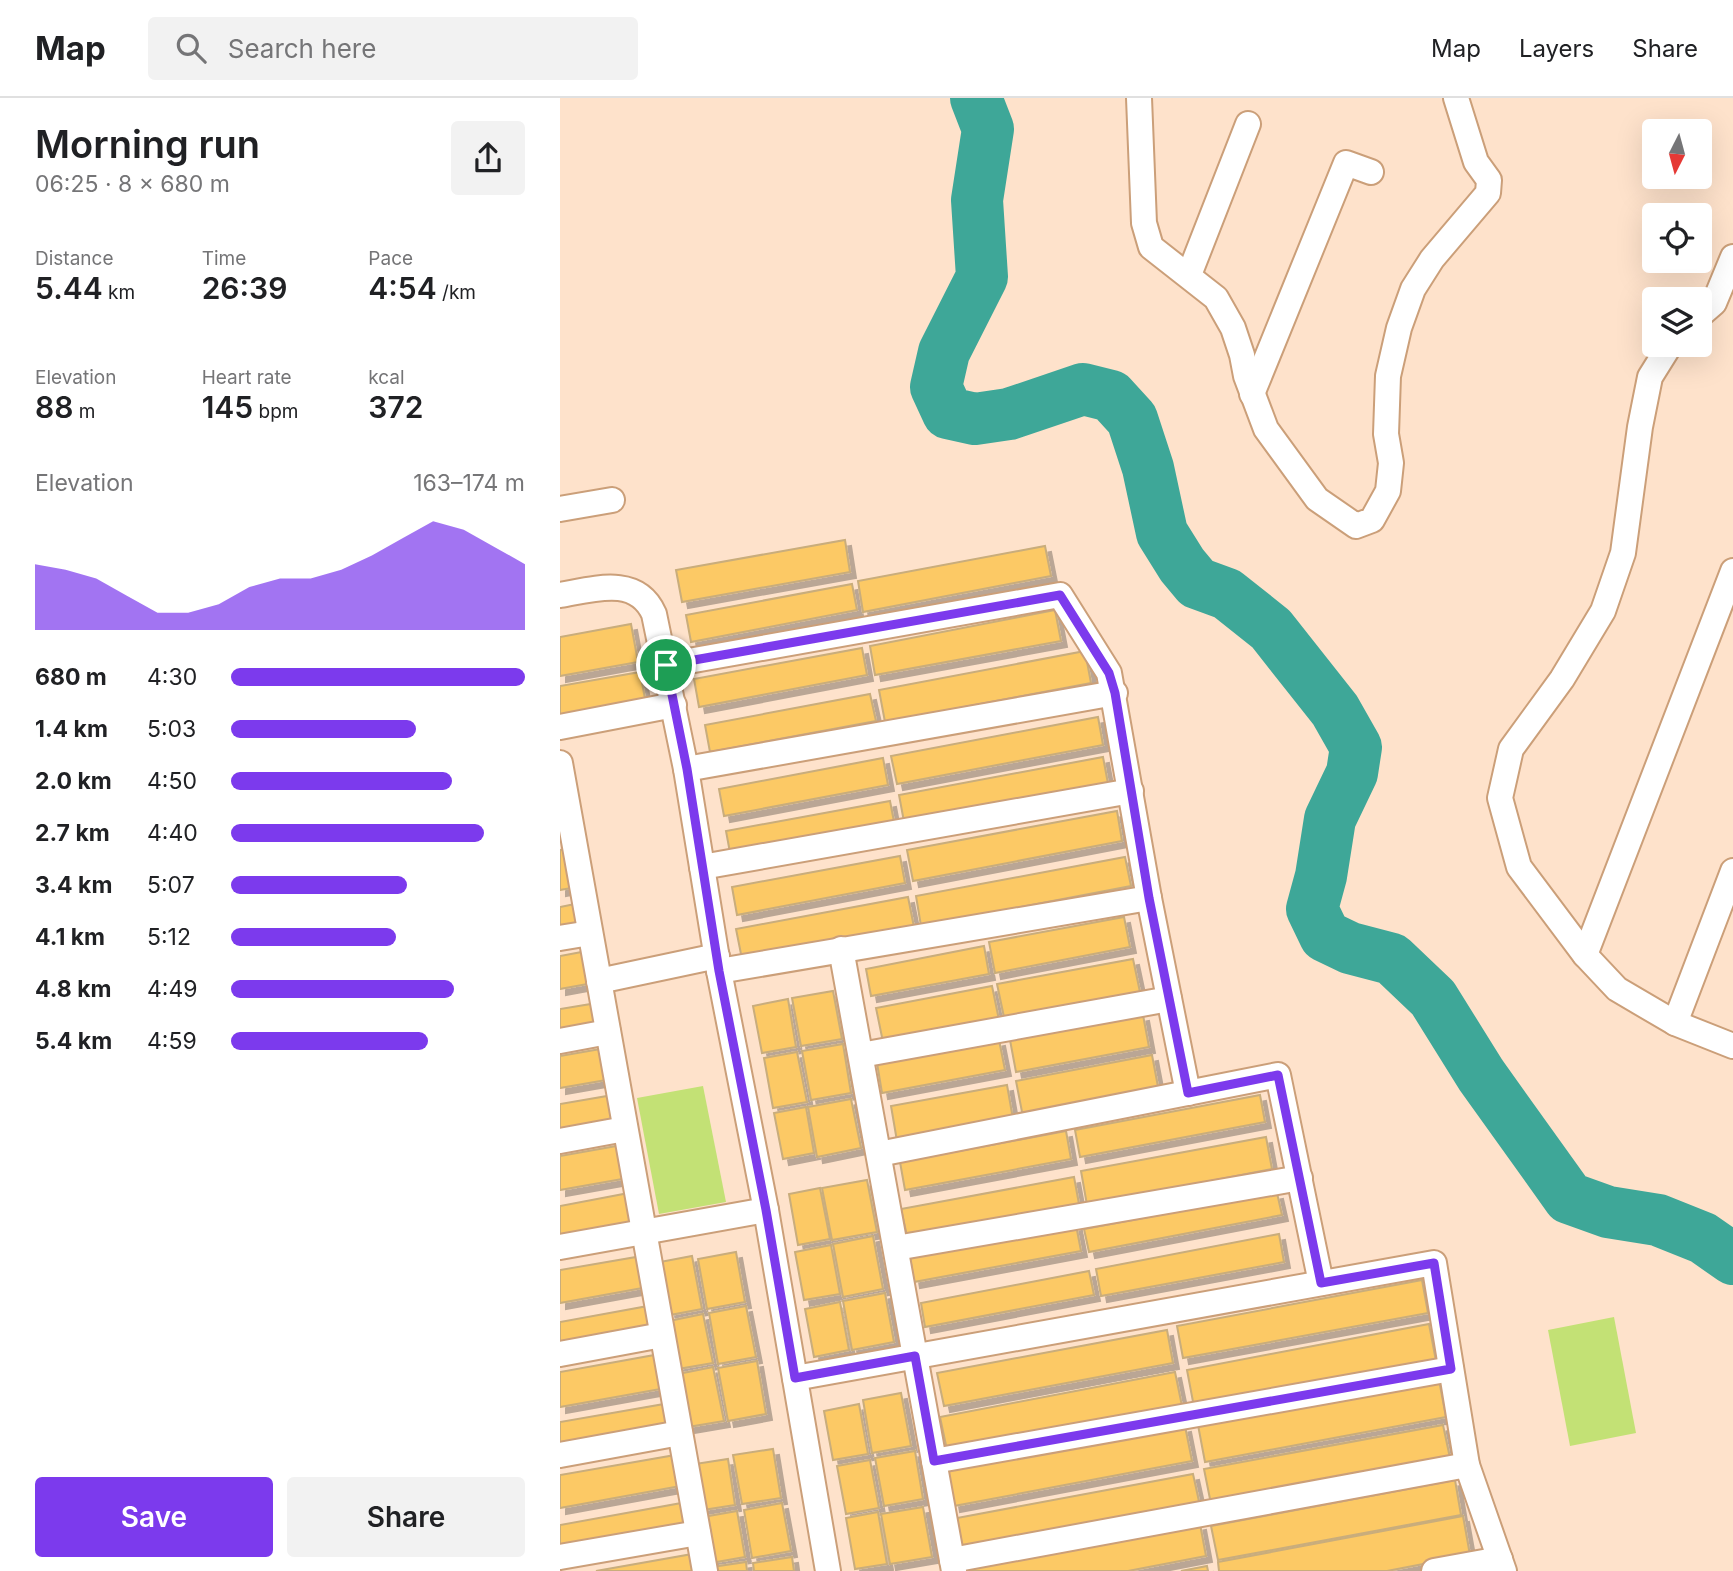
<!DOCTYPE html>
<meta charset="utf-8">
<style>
body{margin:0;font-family:Inter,sans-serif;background:#f2f2f2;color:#202124;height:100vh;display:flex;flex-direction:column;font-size:26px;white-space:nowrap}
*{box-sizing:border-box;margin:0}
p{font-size:23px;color:#757577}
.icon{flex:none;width:38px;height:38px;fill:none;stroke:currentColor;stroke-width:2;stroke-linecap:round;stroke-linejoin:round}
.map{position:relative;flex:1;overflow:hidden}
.drawer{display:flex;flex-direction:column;background:#fff;width:560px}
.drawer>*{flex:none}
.needle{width:46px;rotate:186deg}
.buttons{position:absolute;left:1082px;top:21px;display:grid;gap:14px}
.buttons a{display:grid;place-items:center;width:70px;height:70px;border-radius:7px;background:#fff;box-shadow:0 7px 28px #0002;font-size:35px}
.pin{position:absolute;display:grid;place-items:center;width:60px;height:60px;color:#fff;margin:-30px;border:4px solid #fff;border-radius:50%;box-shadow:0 2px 7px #0007}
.round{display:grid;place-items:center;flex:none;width:74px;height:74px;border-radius:7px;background:#f2f2f2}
.headline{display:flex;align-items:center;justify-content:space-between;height:119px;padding:0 35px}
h1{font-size:38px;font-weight:600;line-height:52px}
.figures{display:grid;grid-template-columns:repeat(3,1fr);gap:10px;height:119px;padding:7px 35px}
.figures div{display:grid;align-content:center}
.figures b{font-size:30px;font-weight:600}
.figures small{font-size:19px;font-weight:400}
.figures p{font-size:19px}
.chart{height:196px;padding:14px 35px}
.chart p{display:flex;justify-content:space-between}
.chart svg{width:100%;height:126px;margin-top:7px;fill:#7c3aed;opacity:.7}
.primary-button{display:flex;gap:14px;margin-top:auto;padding:14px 35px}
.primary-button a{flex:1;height:80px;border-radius:7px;background:#7c3aed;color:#fff;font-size:28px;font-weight:600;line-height:80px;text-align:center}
.primary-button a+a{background:#f2f2f2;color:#202124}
ul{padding:0 35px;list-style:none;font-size:23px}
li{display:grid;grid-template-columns:112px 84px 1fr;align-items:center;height:52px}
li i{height:18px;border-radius:9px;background:#7c3aed}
header{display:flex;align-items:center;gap:42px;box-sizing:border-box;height:98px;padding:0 35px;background:#fff;border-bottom:2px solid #e0e0e0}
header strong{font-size:33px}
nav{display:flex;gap:38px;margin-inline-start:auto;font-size:24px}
.search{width:490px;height:63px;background:#f2f2f2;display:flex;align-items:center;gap:18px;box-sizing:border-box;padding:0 24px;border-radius:7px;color:#757577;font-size:26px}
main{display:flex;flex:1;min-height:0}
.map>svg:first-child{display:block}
.green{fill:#c3e175}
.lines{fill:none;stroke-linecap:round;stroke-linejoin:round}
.river{stroke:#3ea798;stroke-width:52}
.building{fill:#fcc965;stroke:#c9ad7b;stroke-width:2;filter:url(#shadow)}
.minor-casing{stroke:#cb9f79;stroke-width:28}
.minor{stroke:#fff;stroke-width:24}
.route-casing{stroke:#fff;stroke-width:14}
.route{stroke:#7c3aed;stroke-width:9}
</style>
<header>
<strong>Map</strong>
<div class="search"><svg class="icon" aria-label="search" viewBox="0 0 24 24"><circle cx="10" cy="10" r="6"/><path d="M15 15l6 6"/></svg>Search here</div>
<nav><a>Map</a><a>Layers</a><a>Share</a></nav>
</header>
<main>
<section class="drawer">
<div class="headline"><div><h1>Morning run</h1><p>06:25 · 8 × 680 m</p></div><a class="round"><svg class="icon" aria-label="share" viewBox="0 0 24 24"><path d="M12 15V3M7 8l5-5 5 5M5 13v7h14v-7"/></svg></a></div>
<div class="figures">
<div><p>Distance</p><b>5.44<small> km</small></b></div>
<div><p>Time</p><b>26:39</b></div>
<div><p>Pace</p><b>4:54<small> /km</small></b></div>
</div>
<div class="figures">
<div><p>Elevation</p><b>88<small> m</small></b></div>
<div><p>Heart rate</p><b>145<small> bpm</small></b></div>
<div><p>kcal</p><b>372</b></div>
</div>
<div class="chart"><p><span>Elevation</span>163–174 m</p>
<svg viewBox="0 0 160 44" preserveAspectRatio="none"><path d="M0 44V21L10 23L20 26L30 32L40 38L50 38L60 35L70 29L80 26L90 26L100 23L110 18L120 12L130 6L140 9L150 15L160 21V44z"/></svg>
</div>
<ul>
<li><b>680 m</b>4:30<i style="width:100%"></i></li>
<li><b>1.4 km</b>5:03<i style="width:63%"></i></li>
<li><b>2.0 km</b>4:50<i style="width:75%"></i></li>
<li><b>2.7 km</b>4:40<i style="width:86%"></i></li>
<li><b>3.4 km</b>5:07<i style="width:60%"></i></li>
<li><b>4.1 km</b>5:12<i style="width:56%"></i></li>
<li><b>4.8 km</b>4:49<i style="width:76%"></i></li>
<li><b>5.4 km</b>4:59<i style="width:67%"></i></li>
</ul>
<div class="primary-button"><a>Save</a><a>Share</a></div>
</section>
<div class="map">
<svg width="1173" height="1473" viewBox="0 0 1173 1473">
<defs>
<filter id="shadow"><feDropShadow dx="6" dy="6" stdDeviation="0" flood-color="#0004"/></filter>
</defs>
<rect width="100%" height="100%" fill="#fee2cb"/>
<g class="green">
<path d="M 143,988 L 166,1104 L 99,1116 L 77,1000 Z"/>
<path d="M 1054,1219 L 1076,1335 L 1010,1348 L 988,1232 Z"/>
</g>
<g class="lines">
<path class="river" d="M 416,0 L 428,31 L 417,102 L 422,179 L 384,254 L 376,289 L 388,315 L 415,321 L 449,316 L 523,291 L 551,298 L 572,321 L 588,370 L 602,435 L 622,467 L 637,485 L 667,496 L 711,531 L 775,612 L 796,649 L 792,675 L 770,721 L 761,778 L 752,811 L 765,838 L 790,850 L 832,861 L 873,900 L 921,977 L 1009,1100 L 1048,1114 L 1098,1122 L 1143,1140 L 1173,1161"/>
</g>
<g class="building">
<path d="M 285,442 L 290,474 L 122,504 L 116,472 Z"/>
<path d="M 485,448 L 491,478 L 303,514 L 298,483 Z"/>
<path d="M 292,486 L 297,512 L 131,544 L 126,517 Z"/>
<path d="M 495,512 L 501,543 L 315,577 L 310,548 Z"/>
<path d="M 71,526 L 78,564 L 0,578 L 0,539 Z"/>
<path d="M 302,550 L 307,577 L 139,609 L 134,581 Z"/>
<path d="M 525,553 L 531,585 L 325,624 L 319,592 Z"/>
<path d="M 80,574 L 86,606 L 0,621 L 0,588 Z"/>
<path d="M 310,596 L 316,623 L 150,654 L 145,627 Z"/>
<path d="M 538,619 L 543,647 L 337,686 L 331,658 Z"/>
<path d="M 543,659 L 549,691 L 345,729 L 339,697 Z"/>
<path d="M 323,660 L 328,687 L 164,718 L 159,691 Z"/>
<path d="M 330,703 L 335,729 L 171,760 L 166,733 Z"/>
<path d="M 557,713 L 562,743 L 353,783 L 347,752 Z"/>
<path d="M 10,750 L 17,789 L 0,792 L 0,752 Z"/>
<path d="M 340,758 L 345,785 L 177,817 L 172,789 Z"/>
<path d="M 565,759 L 571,788 L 361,828 L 356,798 Z"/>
<path d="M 348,799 L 354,829 L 182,861 L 176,831 Z"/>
<path d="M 20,805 L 25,830 L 0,835 L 0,809 Z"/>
<path d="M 564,819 L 570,849 L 435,875 L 429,844 Z"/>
<path d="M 424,848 L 429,876 L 311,898 L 306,871 Z"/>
<path d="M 27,853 L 33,885 L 0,891 L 0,858 Z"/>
<path d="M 573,861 L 580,894 L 444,919 L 437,886 Z"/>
<path d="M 432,888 L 439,922 L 323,944 L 316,910 Z"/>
<path d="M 273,893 L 282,941 L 241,948 L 232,900 Z"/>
<path d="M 228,901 L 236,949 L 202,955 L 193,908 Z"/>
<path d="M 37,905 L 42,930 L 0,938 L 0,911 Z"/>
<path d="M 583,917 L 589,949 L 456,974 L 450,942 Z"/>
<path d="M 439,942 L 445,972 L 322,995 L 317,965 Z"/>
<path d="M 283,946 L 291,995 L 251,1002 L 242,953 Z"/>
<path d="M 46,950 L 52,981 L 0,990 L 0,958 Z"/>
<path d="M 237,954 L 247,1004 L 213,1010 L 204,960 Z"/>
<path d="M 592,957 L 599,994 L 463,1019 L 456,983 Z"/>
<path d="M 447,987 L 453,1021 L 337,1043 L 331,1008 Z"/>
<path d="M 53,997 L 59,1027 L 0,1037 L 0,1006 Z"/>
<path d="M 700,997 L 705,1024 L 520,1059 L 515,1032 Z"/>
<path d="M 291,1001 L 301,1050 L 257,1059 L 248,1009 Z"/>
<path d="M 246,1009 L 254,1055 L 223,1061 L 214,1015 Z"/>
<path d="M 506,1033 L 511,1061 L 345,1092 L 340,1064 Z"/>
<path d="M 706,1039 L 712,1071 L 527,1107 L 521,1073 Z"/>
<path d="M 62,1047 L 68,1080 L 0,1092 L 0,1058 Z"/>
<path d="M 514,1079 L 519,1106 L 347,1138 L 341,1111 Z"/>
<path d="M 307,1082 L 317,1134 L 272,1142 L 262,1090 Z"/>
<path d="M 260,1090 L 270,1141 L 238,1147 L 229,1096 Z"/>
<path d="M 74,1094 L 79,1124 L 0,1138 L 0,1108 Z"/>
<path d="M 717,1095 L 722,1117 L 529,1154 L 524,1131 Z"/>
<path d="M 516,1127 L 521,1153 L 354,1184 L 350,1159 Z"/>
<path d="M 719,1136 L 724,1164 L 541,1198 L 536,1171 Z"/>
<path d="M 313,1138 L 323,1191 L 283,1199 L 273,1146 Z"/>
<path d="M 271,1147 L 280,1196 L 244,1202 L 235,1154 Z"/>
<path d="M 176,1154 L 185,1204 L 147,1211 L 138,1161 Z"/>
<path d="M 82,1158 L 88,1189 L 0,1205 L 0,1172 Z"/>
<path d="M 132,1158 L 142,1211 L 110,1217 L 100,1164 Z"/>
<path d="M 529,1173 L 534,1197 L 365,1229 L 361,1205 Z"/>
<path d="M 862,1182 L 868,1215 L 623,1260 L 617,1228 Z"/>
<path d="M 325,1195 L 334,1244 L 292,1252 L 283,1203 Z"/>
<path d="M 280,1204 L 289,1252 L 254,1259 L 245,1211 Z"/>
<path d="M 88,1208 L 93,1235 L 0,1252 L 0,1224 Z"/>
<path d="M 186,1208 L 196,1259 L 158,1266 L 149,1215 Z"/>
<path d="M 143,1216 L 153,1265 L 118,1271 L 109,1223 Z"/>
<path d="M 869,1226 L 876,1263 L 634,1309 L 627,1272 Z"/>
<path d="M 607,1232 L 613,1265 L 384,1308 L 377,1275 Z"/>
<path d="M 100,1256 L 106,1290 L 0,1309 L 0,1274 Z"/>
<path d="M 197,1263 L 206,1316 L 168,1323 L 158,1270 Z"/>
<path d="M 153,1269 L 164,1323 L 128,1329 L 118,1276 Z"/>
<path d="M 615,1274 L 622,1308 L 387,1352 L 380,1319 Z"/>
<path d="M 879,1282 L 886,1319 L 645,1364 L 638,1327 Z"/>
<path d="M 341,1295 L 351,1348 L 312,1355 L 303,1302 Z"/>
<path d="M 110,1305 L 116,1334 L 0,1354 L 0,1324 Z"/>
<path d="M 299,1306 L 308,1356 L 273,1362 L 264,1313 Z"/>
<path d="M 883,1327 L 890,1360 L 651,1406 L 644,1371 Z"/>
<path d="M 625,1328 L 632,1363 L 394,1408 L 388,1373 Z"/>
<path d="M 213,1351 L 221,1400 L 182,1406 L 173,1357 Z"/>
<path d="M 355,1353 L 363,1401 L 324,1408 L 315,1360 Z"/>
<path d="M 121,1356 L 126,1387 L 0,1410 L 0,1377 Z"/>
<path d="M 168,1361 L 175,1407 L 143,1412 L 135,1366 Z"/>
<path d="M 310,1362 L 319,1410 L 286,1416 L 277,1368 Z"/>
<path d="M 633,1376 L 640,1408 L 403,1453 L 397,1420 Z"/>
<path d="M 895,1382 L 901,1417 L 658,1462 L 651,1428 Z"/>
<path d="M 127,1404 L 132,1432 L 0,1456 L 0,1427 Z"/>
<path d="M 222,1405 L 231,1453 L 192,1460 L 184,1412 Z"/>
<path d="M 363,1409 L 372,1459 L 330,1466 L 321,1416 Z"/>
<path d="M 177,1413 L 185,1459 L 151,1465 L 143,1419 Z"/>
<path d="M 318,1414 L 327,1466 L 295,1471 L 286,1420 Z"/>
<path d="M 903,1418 L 910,1457 L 827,1473 L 659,1473 L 658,1464 Z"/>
<path d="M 640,1426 L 646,1458 L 568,1473 L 410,1473 L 409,1469 Z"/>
<path d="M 138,1455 L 141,1473 L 36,1473 Z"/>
<path d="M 232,1459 L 234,1473 L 194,1473 L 193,1465 Z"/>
<path d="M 186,1464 L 187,1473 L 153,1473 L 152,1469 Z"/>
<path d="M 647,1468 L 648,1473 L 621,1473 Z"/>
</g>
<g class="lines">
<g class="minor-casing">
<g id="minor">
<path d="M 579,0 L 584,125 L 591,149 L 656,200 L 673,230 L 682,257 L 686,278 L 706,331 L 757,401 L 796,428 L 812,422 L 828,393 L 831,365 L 826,336 L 828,278 L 839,230 L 853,191 L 872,161 L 928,95 L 929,82 L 916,64 L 896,0"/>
<path d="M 629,177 L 688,26"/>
<path d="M 1139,218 L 1154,205 L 1173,159"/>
<path d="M 1110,247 L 1090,279 L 1080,329 L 1063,455 L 1043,513 L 1002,581 L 951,651 L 940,700 L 959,769 L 1025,857 L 1057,891 L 1115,925 L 1173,948"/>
<path d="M 692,296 L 786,65 L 811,74"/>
<path d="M 0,411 L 52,402"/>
<path d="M 0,497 C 34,491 77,477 94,516 L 126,671 L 159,873 L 206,1112 L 268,1473"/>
<path d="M 106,567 L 500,497 L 549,575 L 589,800 L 628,995"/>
<path d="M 0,629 L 114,607"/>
<path d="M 0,665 L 145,1473"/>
<path d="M 126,671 L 555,595"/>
<path d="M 142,769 L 571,693"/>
<path d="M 0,840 L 30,835"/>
<path d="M 281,851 L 394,1473"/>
<path d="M 1025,857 L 1173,473"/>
<path d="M 159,873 L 589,800"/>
<path d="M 39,883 L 157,858"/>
<path d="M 1115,925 L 1173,773"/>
<path d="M 0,943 L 48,934"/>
<path d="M 301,957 L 609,901"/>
<path d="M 0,1043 L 65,1031"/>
<path d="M 319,1056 L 718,977 L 761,1185"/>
<path d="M 0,1149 L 206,1112"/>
<path d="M 336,1150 L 740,1080"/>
<path d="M 0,1256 L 102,1237"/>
<path d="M 235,1280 L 874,1165 L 907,1367 L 944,1473"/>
<path d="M 0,1357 L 120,1335"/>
<path d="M 374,1363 L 891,1271"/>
<path d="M 0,1459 L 138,1435"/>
<path d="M 392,1462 L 907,1367"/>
<path d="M 874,1473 L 940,1461"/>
</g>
</g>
<use href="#minor" class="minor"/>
</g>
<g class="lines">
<g class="route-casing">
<path id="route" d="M 500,497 L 549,575 L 555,595 L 589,800 L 628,995 L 718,977 L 761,1185 L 874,1165 L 891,1271 L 374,1363 L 355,1258 L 235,1280 L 206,1112 L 159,873 L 127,671 L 106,567 Z"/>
</g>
<use href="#route" class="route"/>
</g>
</svg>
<div class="buttons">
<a><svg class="needle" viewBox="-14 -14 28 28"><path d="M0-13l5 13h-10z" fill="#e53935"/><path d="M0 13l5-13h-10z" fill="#757577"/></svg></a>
<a><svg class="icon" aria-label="locate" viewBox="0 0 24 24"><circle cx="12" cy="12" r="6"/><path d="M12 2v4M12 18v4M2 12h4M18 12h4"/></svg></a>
<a><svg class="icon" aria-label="layers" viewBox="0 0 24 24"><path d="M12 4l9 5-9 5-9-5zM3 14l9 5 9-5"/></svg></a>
</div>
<div class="pin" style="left:106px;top:567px;background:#1e9e55"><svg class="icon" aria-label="arrive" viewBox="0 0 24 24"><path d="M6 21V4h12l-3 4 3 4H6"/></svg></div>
</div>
</main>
